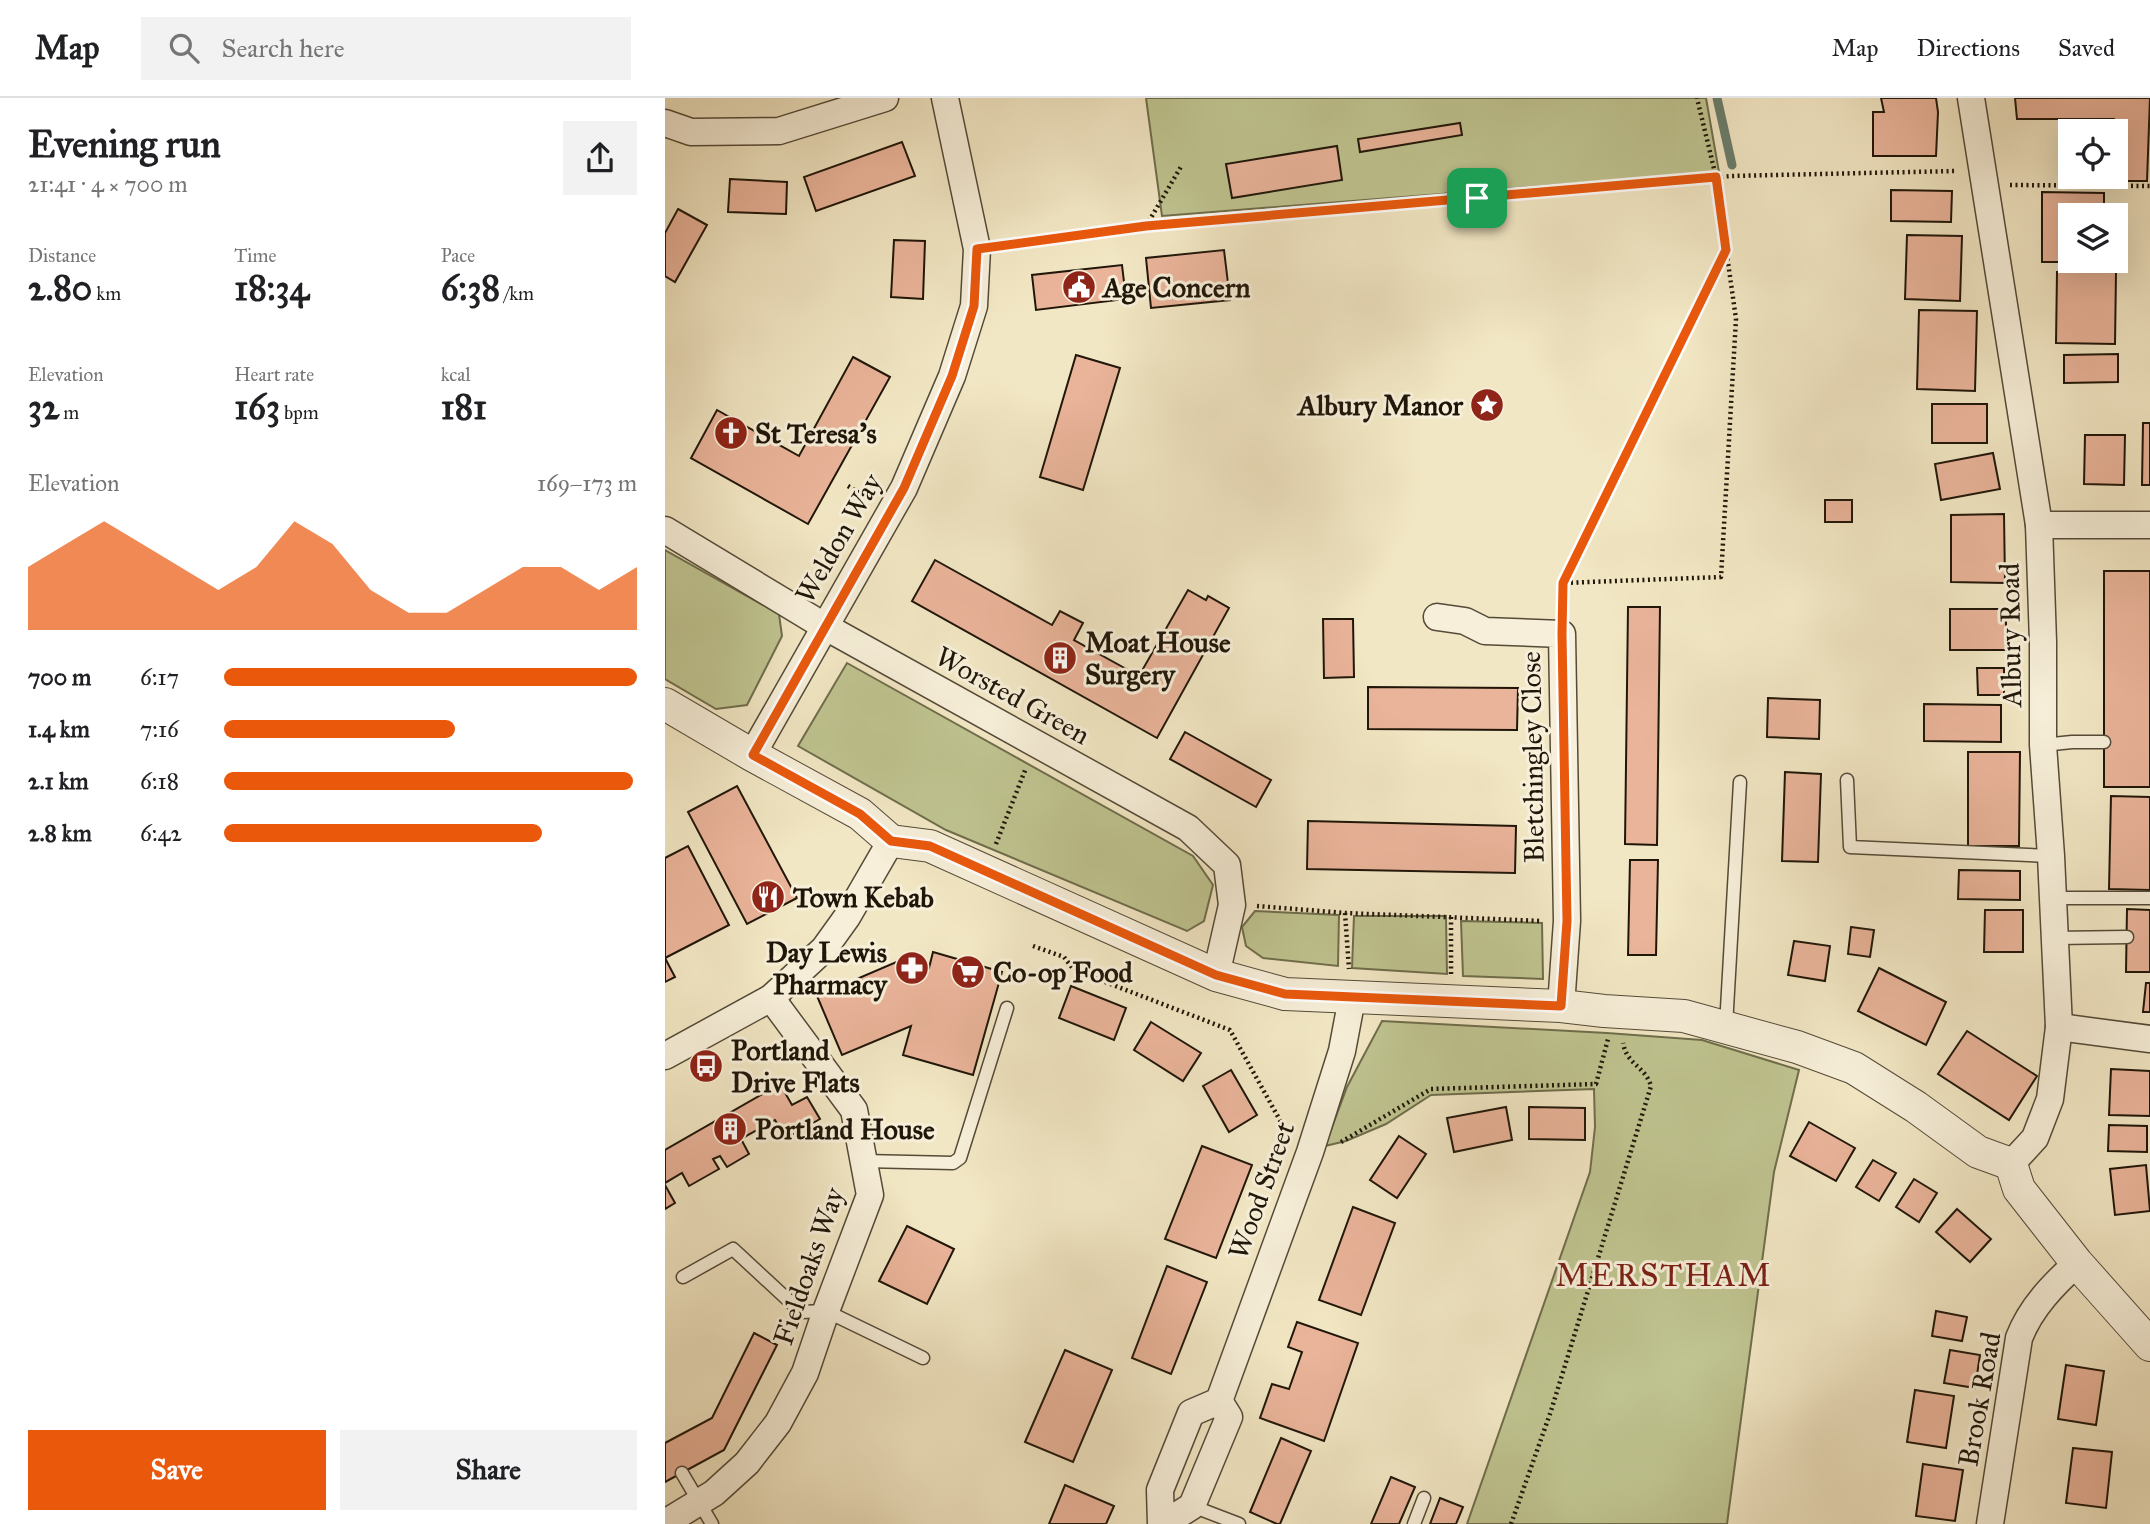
<!DOCTYPE html>
<meta charset="utf-8">
<style>
body{margin:0;font-family:"IM FELL Great Primer",serif;background:#f2f2f2;color:#202124;height:100vh;display:flex;flex-direction:column;font-size:26px;white-space:nowrap}
*{box-sizing:border-box;margin:0}
p{font-size:23px;color:#757577}
.icon{flex:none;width:38px;height:38px;fill:none;stroke:currentColor;stroke-width:2;stroke-linecap:round;stroke-linejoin:round}
.map{position:relative;flex:1;overflow:hidden}
.side{display:flex;flex-direction:column;background:#fff;width:665px}
.side>*{flex:none}
.tools{position:absolute;left:1393px;top:21px;display:grid;gap:14px}
.tools a{display:grid;place-items:center;width:70px;height:70px;border-radius:0px;background:#fff;box-shadow:0 7px 28px #0002;font-size:35px}
.pin{position:absolute;display:grid;place-items:center;width:60px;height:60px;color:#fff;margin:-30px;border-radius:14px;box-shadow:0 4px 10px #0006}
.round{display:grid;place-items:center;flex:none;width:74px;height:74px;border-radius:0px;background:#f2f2f2}
.summary{display:flex;align-items:center;justify-content:space-between;height:119px;padding:0 28px}
h1{font-size:38px;font-weight:700;line-height:52px}
.metrics{display:grid;grid-template-columns:repeat(3,1fr);gap:10px;height:119px;padding:7px 28px}
.metrics div{display:grid;align-content:center}
.metrics b{font-size:35px;font-weight:700}
.metrics small{font-size:19px;font-weight:400}
.metrics p{font-size:19px}
.chart{height:196px;padding:14px 28px}
.chart p{display:flex;justify-content:space-between}
.chart svg{width:100%;height:126px;margin-top:7px;fill:#ea580c;opacity:.7}
.button{display:flex;gap:14px;margin-top:auto;padding:14px 28px}
.button a{flex:1;height:80px;border-radius:0px;background:#ea580c;color:#fff;font-size:28px;font-weight:700;line-height:80px;text-align:center}
.button a+a{background:#f2f2f2;color:#202124}
ul{padding:0 28px;list-style:none;font-size:23px}
li{display:grid;grid-template-columns:112px 84px 1fr;align-items:center;height:52px}
li i{height:18px;border-radius:9px;background:#ea580c}
header{display:flex;align-items:center;gap:42px;box-sizing:border-box;height:98px;padding:0 35px;background:#fff;border-bottom:2px solid #e0e0e0}
header strong{font-size:33px}
nav{display:flex;gap:38px;margin-inline-start:auto;font-size:24px}
.search{width:490px;height:63px;background:#f2f2f2;display:flex;align-items:center;gap:18px;box-sizing:border-box;padding:0 24px;border-radius:0px;color:#757577;font-size:26px}
main{display:flex;flex:1;min-height:0}
.map>svg:first-child{display:block}
.green{fill:#bfc490;stroke:#6f6d4c;stroke-width:2}
.lines{fill:none;stroke-linecap:round;stroke-linejoin:round}
.stream{stroke:#6a7d6c;stroke-width:9}
.building{fill:#eab49a;stroke:#1f1609;stroke-width:2}
.service-casing{stroke:#544a38;stroke-width:15}
.minor-casing{stroke:#544a38;stroke-width:29}
.tertiary-casing{stroke:#544a38;stroke-width:34}
.path{stroke:#1f1609;stroke-width:4.5;stroke-dasharray:2 3.5;stroke-linecap:butt}
.service{stroke:#f7efd9;stroke-width:12}
.minor{stroke:#f7efd9;stroke-width:26}
.tertiary{stroke:#f7efd9;stroke-width:32}
.route-casing{stroke:#fff;stroke-width:14}
.route{stroke:#ea580c;stroke-width:9}
.labels{text-anchor:middle;stroke-width:6;stroke-linejoin:round;paint-order:stroke}
.poi-label{font-size:28px;font-weight:bold;fill:#1f1609;stroke:#f7efd9;text-anchor:start}
.street-label{font-size:28px;fill:#1f1609;stroke:#f7efd9}
.quarter-label{font-size:32px;letter-spacing:2px;fill:#7a1f14;stroke:#f7efd9}
</style>
<header>
<strong>Map</strong>
<div class="search"><svg class="icon" aria-label="search" viewBox="0 0 24 24"><circle cx="10" cy="10" r="6"/><path d="M15 15l6 6"/></svg>Search here</div>
<nav><a>Map</a><a>Directions</a><a>Saved</a></nav>
</header>
<main>
<section class="side">
<div class="summary"><div><h1>Evening run</h1><p>21:41 · 4 × 700 m</p></div><a class="round"><svg class="icon" aria-label="share" viewBox="0 0 24 24"><path d="M12 15V3M7 8l5-5 5 5M5 13v7h14v-7"/></svg></a></div>
<div class="metrics">
<div><p>Distance</p><b>2.80<small> km</small></b></div>
<div><p>Time</p><b>18:34</b></div>
<div><p>Pace</p><b>6:38<small> /km</small></b></div>
</div>
<div class="metrics">
<div><p>Elevation</p><b>32<small> m</small></b></div>
<div><p>Heart rate</p><b>163<small> bpm</small></b></div>
<div><p>kcal</p><b>181</b></div>
</div>
<div class="chart"><p><span>Elevation</span>169–173 m</p>
<svg viewBox="0 0 160 44" preserveAspectRatio="none"><path d="M0 44V22L10 14L20 6L30 14L40 22L50 30L60 22L70 6L80 14L90 30L100 38L110 38L120 30L130 22L140 22L150 30L160 22V44z"/></svg>
</div>
<ul>
<li><b>700 m</b>6:17<i style="width:100%"></i></li>
<li><b>1.4 km</b>7:16<i style="width:56%"></i></li>
<li><b>2.1 km</b>6:18<i style="width:99%"></i></li>
<li><b>2.8 km</b>6:42<i style="width:77%"></i></li>
</ul>
<div class="button"><a>Save</a><a>Share</a></div>
</section>
<div class="map">
<svg width="1485" height="1426" viewBox="0 0 1485 1426">
<rect width="100%" height="100%" fill="#f2e7c4"/>
<filter id="stains"><feTurbulence type="fractalNoise" baseFrequency=".00286" numOctaves="4"/><feColorMatrix values="0 0 0 0 .2 0 0 0 0 .09 0 0 0 0 .02 0 0 0 .5 -.17"/></filter>
<radialGradient id="worn" r=".72"><stop offset=".6" stop-color="#630" stop-opacity="0"/><stop offset="1" stop-color="#630" stop-opacity=".3"/></radialGradient>
<g class="green">
<path d="M 481,0 L 1041,0 L 1054,74 L 497,118 Z"/>
<path d="M 0,452 L 114,516 L 117,538 L 82,607 L 51,611 L 0,581 Z"/>
<path d="M 182,565 L 528,758 L 548,787 L 539,823 L 522,833 L 281,732 L 133,648 Z"/>
<path d="M 590,813 L 674,817 L 673,868 L 598,860 L 581,848 L 577,829 Z"/>
<path d="M 689,818 L 781,818 L 782,876 L 687,870 Z"/>
<path d="M 796,823 L 877,825 L 878,881 L 798,878 Z"/>
<path d="M 717,923 L 942,935 L 1037,942 L 1134,972 L 1109,1074 L 1062,1426 L 802,1426 L 925,1074 L 930,1029 L 929,991 L 766,997 L 721,1026 L 681,1043 L 660,1048 L 682,989 Z"/>
</g>
<g class="lines">
<path class="stream" d="M 1052,0 L 1067,67"/>
</g>
<g class="building">
<path d="M 1216,0 L 1271,0 L 1273,14 L 1271,58 L 1208,58 L 1208,14 L 1219,14 Z"/>
<path d="M 1350,0 L 1485,0 L 1482,83 L 1455,83 L 1456,32 L 1449,21 L 1352,21 Z"/>
<path d="M 795,25 L 797,37 L 695,54 L 693,41 Z"/>
<path d="M 237,44 L 250,78 L 151,113 L 139,79 Z"/>
<path d="M 672,48 L 677,82 L 567,100 L 561,66 Z"/>
<path d="M 65,81 L 122,84 L 121,116 L 63,114 Z"/>
<path d="M 1226,92 L 1287,93 L 1286,124 L 1226,123 Z"/>
<path d="M 1377,94 L 1439,95 L 1439,117 L 1405,117 L 1405,163 L 1439,164 L 1377,164 Z"/>
<path d="M 13,111 L 42,127 L 10,184 L 0,178 L 0,135 Z"/>
<path d="M 1242,137 L 1297,138 L 1295,203 L 1240,201 Z"/>
<path d="M 229,142 L 260,143 L 258,201 L 226,199 Z"/>
<path d="M 559,152 L 565,202 L 486,210 L 481,160 Z"/>
<path d="M 457,167 L 461,201 L 371,212 L 367,177 Z"/>
<path d="M 1392,174 L 1451,174 L 1450,246 L 1391,245 Z"/>
<path d="M 1254,212 L 1312,213 L 1310,293 L 1252,291 Z"/>
<path d="M 1453,256 L 1453,284 L 1399,285 L 1399,257 Z"/>
<path d="M 411,257 L 455,270 L 418,392 L 375,379 Z"/>
<path d="M 188,259 L 225,279 L 143,426 L 26,360 L 52,312 L 134,358 Z"/>
<rect x="1267" y="306" width="55" height="39"/>
<path d="M 1478,325 L 1485,325 L 1485,387 L 1477,387 Z"/>
<path d="M 1420,337 L 1460,337 L 1459,387 L 1419,386 Z"/>
<path d="M 1328,355 L 1335,391 L 1276,402 L 1270,366 Z"/>
<rect x="1160" y="402" width="27" height="22"/>
<path d="M 1339,416 L 1340,485 L 1286,484 L 1286,417 Z"/>
<path d="M 270,462 L 387,527 L 395,513 L 418,525 L 409,542 L 474,578 L 523,492 L 541,502 L 543,498 L 564,510 L 492,640 L 247,503 Z"/>
<rect x="1439" y="473" width="46" height="216"/>
<path d="M 963,509 L 995,509 L 992,747 L 960,746 Z"/>
<rect x="1285" y="511" width="56" height="41"/>
<path d="M 658,521 L 688,521 L 689,579 L 659,580 Z"/>
<path d="M 1312,570 L 1339,570 L 1339,597 L 1313,597 Z"/>
<path d="M 703,589 L 853,590 L 852,632 L 703,631 Z"/>
<path d="M 1103,600 L 1155,602 L 1154,641 L 1102,639 Z"/>
<path d="M 1259,606 L 1336,607 L 1336,644 L 1259,643 Z"/>
<path d="M 520,634 L 606,682 L 591,709 L 505,661 Z"/>
<path d="M 1303,654 L 1355,654 L 1354,748 L 1303,748 Z"/>
<path d="M 1120,674 L 1156,676 L 1153,764 L 1117,763 Z"/>
<path d="M 72,688 L 132,800 L 82,826 L 23,714 Z"/>
<path d="M 1446,698 L 1485,699 L 1485,792 L 1444,791 Z"/>
<path d="M 643,723 L 851,728 L 850,775 L 642,771 Z"/>
<path d="M 23,748 L 64,827 L 0,860 L 0,760 Z"/>
<path d="M 965,762 L 993,762 L 991,857 L 963,857 Z"/>
<path d="M 1294,772 L 1355,773 L 1355,802 L 1293,801 Z"/>
<path d="M 1462,811 L 1485,812 L 1485,874 L 1461,874 Z"/>
<path d="M 1320,812 L 1358,812 L 1358,854 L 1319,854 Z"/>
<path d="M 1186,829 L 1209,832 L 1205,859 L 1183,856 Z"/>
<path d="M 1129,843 L 1165,848 L 1160,883 L 1123,877 Z"/>
<path d="M 268,854 L 337,874 L 308,977 L 238,957 L 246,928 L 177,957 L 152,898 L 236,862 L 264,870 Z"/>
<path d="M 0,860 L 10,879 L 0,884 Z"/>
<path d="M 1214,870 L 1281,904 L 1261,947 L 1193,913 Z"/>
<path d="M 1481,885 L 1485,885 L 1485,914 L 1478,914 Z"/>
<path d="M 406,888 L 461,910 L 449,942 L 394,920 Z"/>
<path d="M 486,924 L 536,955 L 518,983 L 469,952 Z"/>
<path d="M 1302,933 L 1372,978 L 1344,1022 L 1273,976 Z"/>
<path d="M 1446,971 L 1485,973 L 1485,1018 L 1444,1017 Z"/>
<path d="M 566,972 L 592,1017 L 564,1034 L 538,988 Z"/>
<path d="M 115,986 L 127,1007 L 142,999 L 155,1021 L 121,1040 L 110,1022 L 76,1041 L 84,1056 L 62,1069 L 55,1058 L 48,1061 L 54,1071 L 24,1088 L 17,1075 L 0,1085 L 0,1052 Z"/>
<path d="M 841,1009 L 847,1042 L 789,1054 L 782,1020 Z"/>
<path d="M 864,1009 L 920,1010 L 920,1042 L 864,1041 Z"/>
<path d="M 1144,1024 L 1190,1050 L 1171,1083 L 1125,1058 Z"/>
<path d="M 1444,1027 L 1482,1028 L 1482,1054 L 1443,1053 Z"/>
<path d="M 734,1038 L 761,1056 L 732,1100 L 705,1082 Z"/>
<path d="M 537,1048 L 587,1067 L 551,1160 L 500,1141 Z"/>
<path d="M 1208,1062 L 1231,1075 L 1214,1103 L 1191,1089 Z"/>
<path d="M 1481,1067 L 1485,1113 L 1450,1117 L 1445,1071 Z"/>
<path d="M 1249,1081 L 1272,1095 L 1254,1124 L 1231,1109 Z"/>
<path d="M 0,1087 L 10,1105 L 0,1111 Z"/>
<path d="M 688,1109 L 730,1125 L 696,1217 L 654,1202 Z"/>
<path d="M 1292,1111 L 1326,1141 L 1305,1164 L 1271,1134 Z"/>
<path d="M 242,1128 L 289,1151 L 262,1206 L 214,1183 Z"/>
<path d="M 502,1168 L 542,1184 L 506,1276 L 467,1260 Z"/>
<path d="M 1271,1213 L 1302,1219 L 1297,1243 L 1267,1238 Z"/>
<path d="M 632,1224 L 693,1245 L 659,1343 L 595,1320 L 607,1286 L 624,1291 L 637,1254 L 623,1249 Z"/>
<path d="M 89,1235 L 112,1247 L 59,1352 L 0,1384 L 0,1345 L 47,1320 Z"/>
<path d="M 400,1252 L 447,1272 L 408,1364 L 360,1344 Z"/>
<path d="M 1285,1252 L 1315,1257 L 1310,1290 L 1279,1285 Z"/>
<path d="M 1401,1267 L 1439,1273 L 1431,1327 L 1393,1321 Z"/>
<path d="M 1250,1292 L 1289,1298 L 1281,1350 L 1242,1344 Z"/>
<path d="M 616,1340 L 646,1353 L 615,1426 L 612,1426 L 585,1414 Z"/>
<path d="M 1408,1350 L 1447,1354 L 1441,1410 L 1401,1405 Z"/>
<path d="M 1258,1366 L 1298,1372 L 1290,1423 L 1251,1418 Z"/>
<path d="M 726,1379 L 750,1389 L 734,1426 L 706,1426 Z"/>
<path d="M 400,1387 L 449,1408 L 441,1426 L 384,1426 Z"/>
<path d="M 775,1400 L 798,1409 L 791,1426 L 765,1426 Z"/>
</g>
<g class="lines">
<g class="service-casing">
<g id="service">
<path d="M 1378,647 L 1407,644 L 1439,644"/>
<path d="M 1182,682 L 1185,749 L 1386,758"/>
<path d="M 1387,800 L 1485,800"/>
<path d="M 1389,840 L 1462,839"/>
<path d="M 1061,928 L 1075,684"/>
<path d="M 199,1063 L 288,1065 L 295,1060 L 342,910"/>
<path d="M 18,1179 L 68,1151 L 136,1214 L 161,1213 L 258,1260"/>
<path d="M 17,1375 L 47,1426"/>
<path d="M 527,1408 L 574,1426"/>
<path d="M 749,1426 L 759,1400"/>
</g>
</g>
<g class="minor-casing">
<g id="minor">
<path d="M 1306,0 L 1374,427 L 1378,544 L 1378,647 L 1386,758 L 1394,929 L 1385,1001 L 1370,1040 L 1346,1066"/>
<path d="M 0,25 L 26,34 L 114,33 L 220,0"/>
<path d="M 1374,427 L 1485,427"/>
<path d="M 0,432 L 159,528 L 523,730 L 562,767 L 567,807 L 551,877"/>
<path d="M 772,519 L 800,523 L 820,533 L 897,536 L 902,823 L 896,908"/>
<path d="M 87,657 L 239,390 L 287,278 L 309,208 L 312,151 L 280,0"/>
<path d="M 1394,929 L 1485,941"/>
<path d="M 0,958 L 106,900 L 159,851 L 182,819 L 226,743"/>
<path d="M 0,1425 L 49,1395 L 82,1365 L 113,1325 L 140,1275 L 161,1213 L 205,1097 L 189,1012 L 106,900"/>
<path d="M 496,1426 L 495,1392 L 526,1315 L 554,1303 L 645,1054 L 677,953 L 687,900"/>
<path d="M 499,1426 L 527,1408 L 564,1319 L 554,1303"/>
<path d="M 1325,1426 L 1354,1240 C 1366,1209 1389,1186 1412,1165"/>
</g>
</g>
<g class="tertiary-casing">
<path id="tertiary" d="M 0,606 L 87,657 L 195,716 L 226,743 L 265,748 L 551,877 L 620,896 L 896,908 L 939,913 L 1019,918 L 1132,949 L 1189,970 L 1251,1009 L 1313,1054 L 1346,1066 L 1354,1091 L 1412,1165 L 1485,1247"/>
</g>
<g class="path">
<path d="M 1345,87 L 1485,88"/>
<path d="M 481,128 L 517,67"/>
<path d="M 339,147 L 481,128 L 1066,78 L 1290,73"/>
<path d="M 183,388 L 203,400"/>
<path d="M 898,485 L 1060,153"/>
<path d="M 897,510 L 898,485 L 1056,479 L 1071,221 L 1051,79 L 1032,0"/>
<path d="M 331,746 L 361,670"/>
<path d="M 592,808 L 680,815 L 877,823"/>
<path d="M 680,815 L 684,871"/>
<path d="M 368,848 L 399,859 L 409,872 L 565,932 L 622,1035"/>
<path d="M 786,876 L 786,819"/>
<path d="M 676,1044 L 766,991 L 931,986 L 943,941"/>
<path d="M 846,1426 L 886,1313 L 986,988 C 980,968 962,967 958,945"/>
</g>
<use href="#service" class="service"/>
<use href="#minor" class="minor"/>
<use href="#tertiary" class="tertiary"/>
</g>
<g class="lines">
<g class="route-casing">
<path id="route" d="M 1051,79 L 1061,152 L 898,485 L 897,536 L 902,823 L 896,908 L 620,896 L 551,877 L 265,748 L 226,743 L 195,716 L 88,657 L 239,390 L 287,278 L 309,208 L 312,151 L 481,128 Z"/>
</g>
<use href="#route" class="route"/>
</g>
<defs>
<g id="civic-disc" transform="scale(1.75)"><circle r="9.5" fill="#8f2418" stroke="#f7efd9"/><path d="M-.6-6.5H3V-4.5H.6V-3L4-1V1h2V6H-6V1h2V-1L-.6-3ZM-1.2 2.5V6h2.4V2.5Z" fill="#fff"/></g>
<g id="sight-disc" transform="scale(1.75)"><circle r="9.5" fill="#8f2418" stroke="#f7efd9"/><path d="M0-6L1.8-2.2L6-1.7L2.9 1.2L3.7 5.4L0 3.3L-3.7 5.4L-2.9 1.2L-6-1.7L-1.8-2.2Z" fill="#fff"/></g>
<g id="church-disc" transform="scale(1.75)"><circle r="9.5" fill="#8f2418" stroke="#f7efd9"/><path d="M-1.2-6h2.4v3.5h3.3v2.4h-3.3V6h-2.4V-.1h-3.3v-2.4h3.3Z" fill="#fff"/></g>
<g id="building-disc" transform="scale(1.75)"><circle r="9.5" fill="#8f2418" stroke="#f7efd9"/><path d="M-4-6H4V6H1V3H-1V6H-4ZM-2.5-4.3h1.7v1.8h-1.7ZM.8-4.3h1.7v1.8H.8ZM-2.5-1h1.7V.8h-1.7ZM.8-1h1.7V.8H.8Z" fill="#fff"/></g>
<g id="restaurant-disc" transform="scale(1.75)"><circle r="9.5" fill="#8f2418" stroke="#f7efd9"/><path d="M-5-6h1v4h1v-4h1v4h1v-4h1v5L-1.5 .5V6h-2V.5L-5-1ZM5-6V6H3V1.5H1.5Q1.5-4 5-6Z" fill="#fff"/></g>
<g id="pharmacy-disc" transform="scale(1.75)"><circle r="9.5" fill="#8f2418" stroke="#f7efd9"/><path d="M-2-6h4v4h4v4h-4v4h-4v-4h-4v-4h4Z" fill="#fff"/></g>
<g id="supermarket-disc" transform="scale(1.75)"><circle r="9.5" fill="#8f2418" stroke="#f7efd9"/><path d="M-6-5.5h2.5l.6 2H6L4.5 2H-2.5L-4.4-4H-6ZM-1.5 3.2a1.3 1.3 0 1 0 .1 0ZM3 3.2a1.3 1.3 0 1 0 .1 0Z" fill="#fff"/></g>
<g id="bus-disc" transform="scale(1.75)"><circle r="9.5" fill="#8f2418" stroke="#f7efd9"/><path d="M-5-6H5V4H4V6H2V4H-2V6H-4V4H-5ZM-3.5-4V0h7V-4ZM-3.5 1.2v1.5H-2V1.2ZM2 1.2v1.5H3.5V1.2Z" fill="#fff"/></g>
</defs>
<g fill-rule="evenodd">
<use href="#civic-disc" x="414" y="189"/>
<use href="#sight-disc" x="822" y="307"/>
<use href="#church-disc" x="66" y="335"/>
<use href="#building-disc" x="395" y="560"/>
<use href="#restaurant-disc" x="103" y="799"/>
<use href="#pharmacy-disc" x="247" y="870"/>
<use href="#supermarket-disc" x="303" y="874"/>
<use href="#bus-disc" x="41" y="968"/>
<use href="#building-disc" x="65" y="1031"/>
</g>
<g class="labels">
<g class="poi-label">
<text x="438" y="199">Age Concern</text>
<text x="798" y="317" text-anchor="end">Albury Manor</text>
<text x="90" y="345">St Teresa's</text>
<text x="420" y="554">Moat House<tspan x="420" dy="32">Surgery</tspan></text>
<text x="128" y="809">Town Kebab</text>
<text x="222" y="864" text-anchor="end">Day Lewis<tspan x="222" dy="32">Pharmacy</tspan></text>
<text x="328" y="884">Co-op Food</text>
<text x="66" y="962">Portland<tspan x="66" dy="32">Drive Flats</tspan></text>
<text x="90" y="1041">Portland House</text>
</g>
<g class="street-label">
<text transform="translate(173 440) rotate(-60)" y="10">Weldon Way</text>
<text transform="translate(1345 537) rotate(-91)" y="10">Albury Road</text>
<text transform="translate(348 597) rotate(29)" y="10">Worsted Green</text>
<text transform="translate(867 659) rotate(-91)" y="10">Bletchingley Close</text>
<text transform="translate(596 1092) rotate(-70)" y="10">Wood Street</text>
<text transform="translate(143 1168) rotate(-71)" y="10">Fieldoaks Way</text>
<text transform="translate(1314 1301) rotate(-80)" y="10">Brook Road</text>
</g>
<g class="quarter-label">
<text x="999" y="1188">MERSTHAM</text>
</g>
</g>
<rect width="100%" height="100%" filter="url(#stains)"/>
<rect width="100%" height="100%" fill="url(#worn)"/>
</svg>
<div class="tools">
<a><svg class="icon" aria-label="locate" viewBox="0 0 24 24"><circle cx="12" cy="12" r="6"/><path d="M12 2v4M12 18v4M2 12h4M18 12h4"/></svg></a>
<a><svg class="icon" aria-label="layers" viewBox="0 0 24 24"><path d="M12 4l9 5-9 5-9-5zM3 14l9 5 9-5"/></svg></a>
</div>
<div class="pin" style="left:812px;top:100px;background:#1e9e55"><svg class="icon" aria-label="arrive" viewBox="0 0 24 24"><path d="M6 21V4h12l-3 4 3 4H6"/></svg></div>
</div>
</main>
